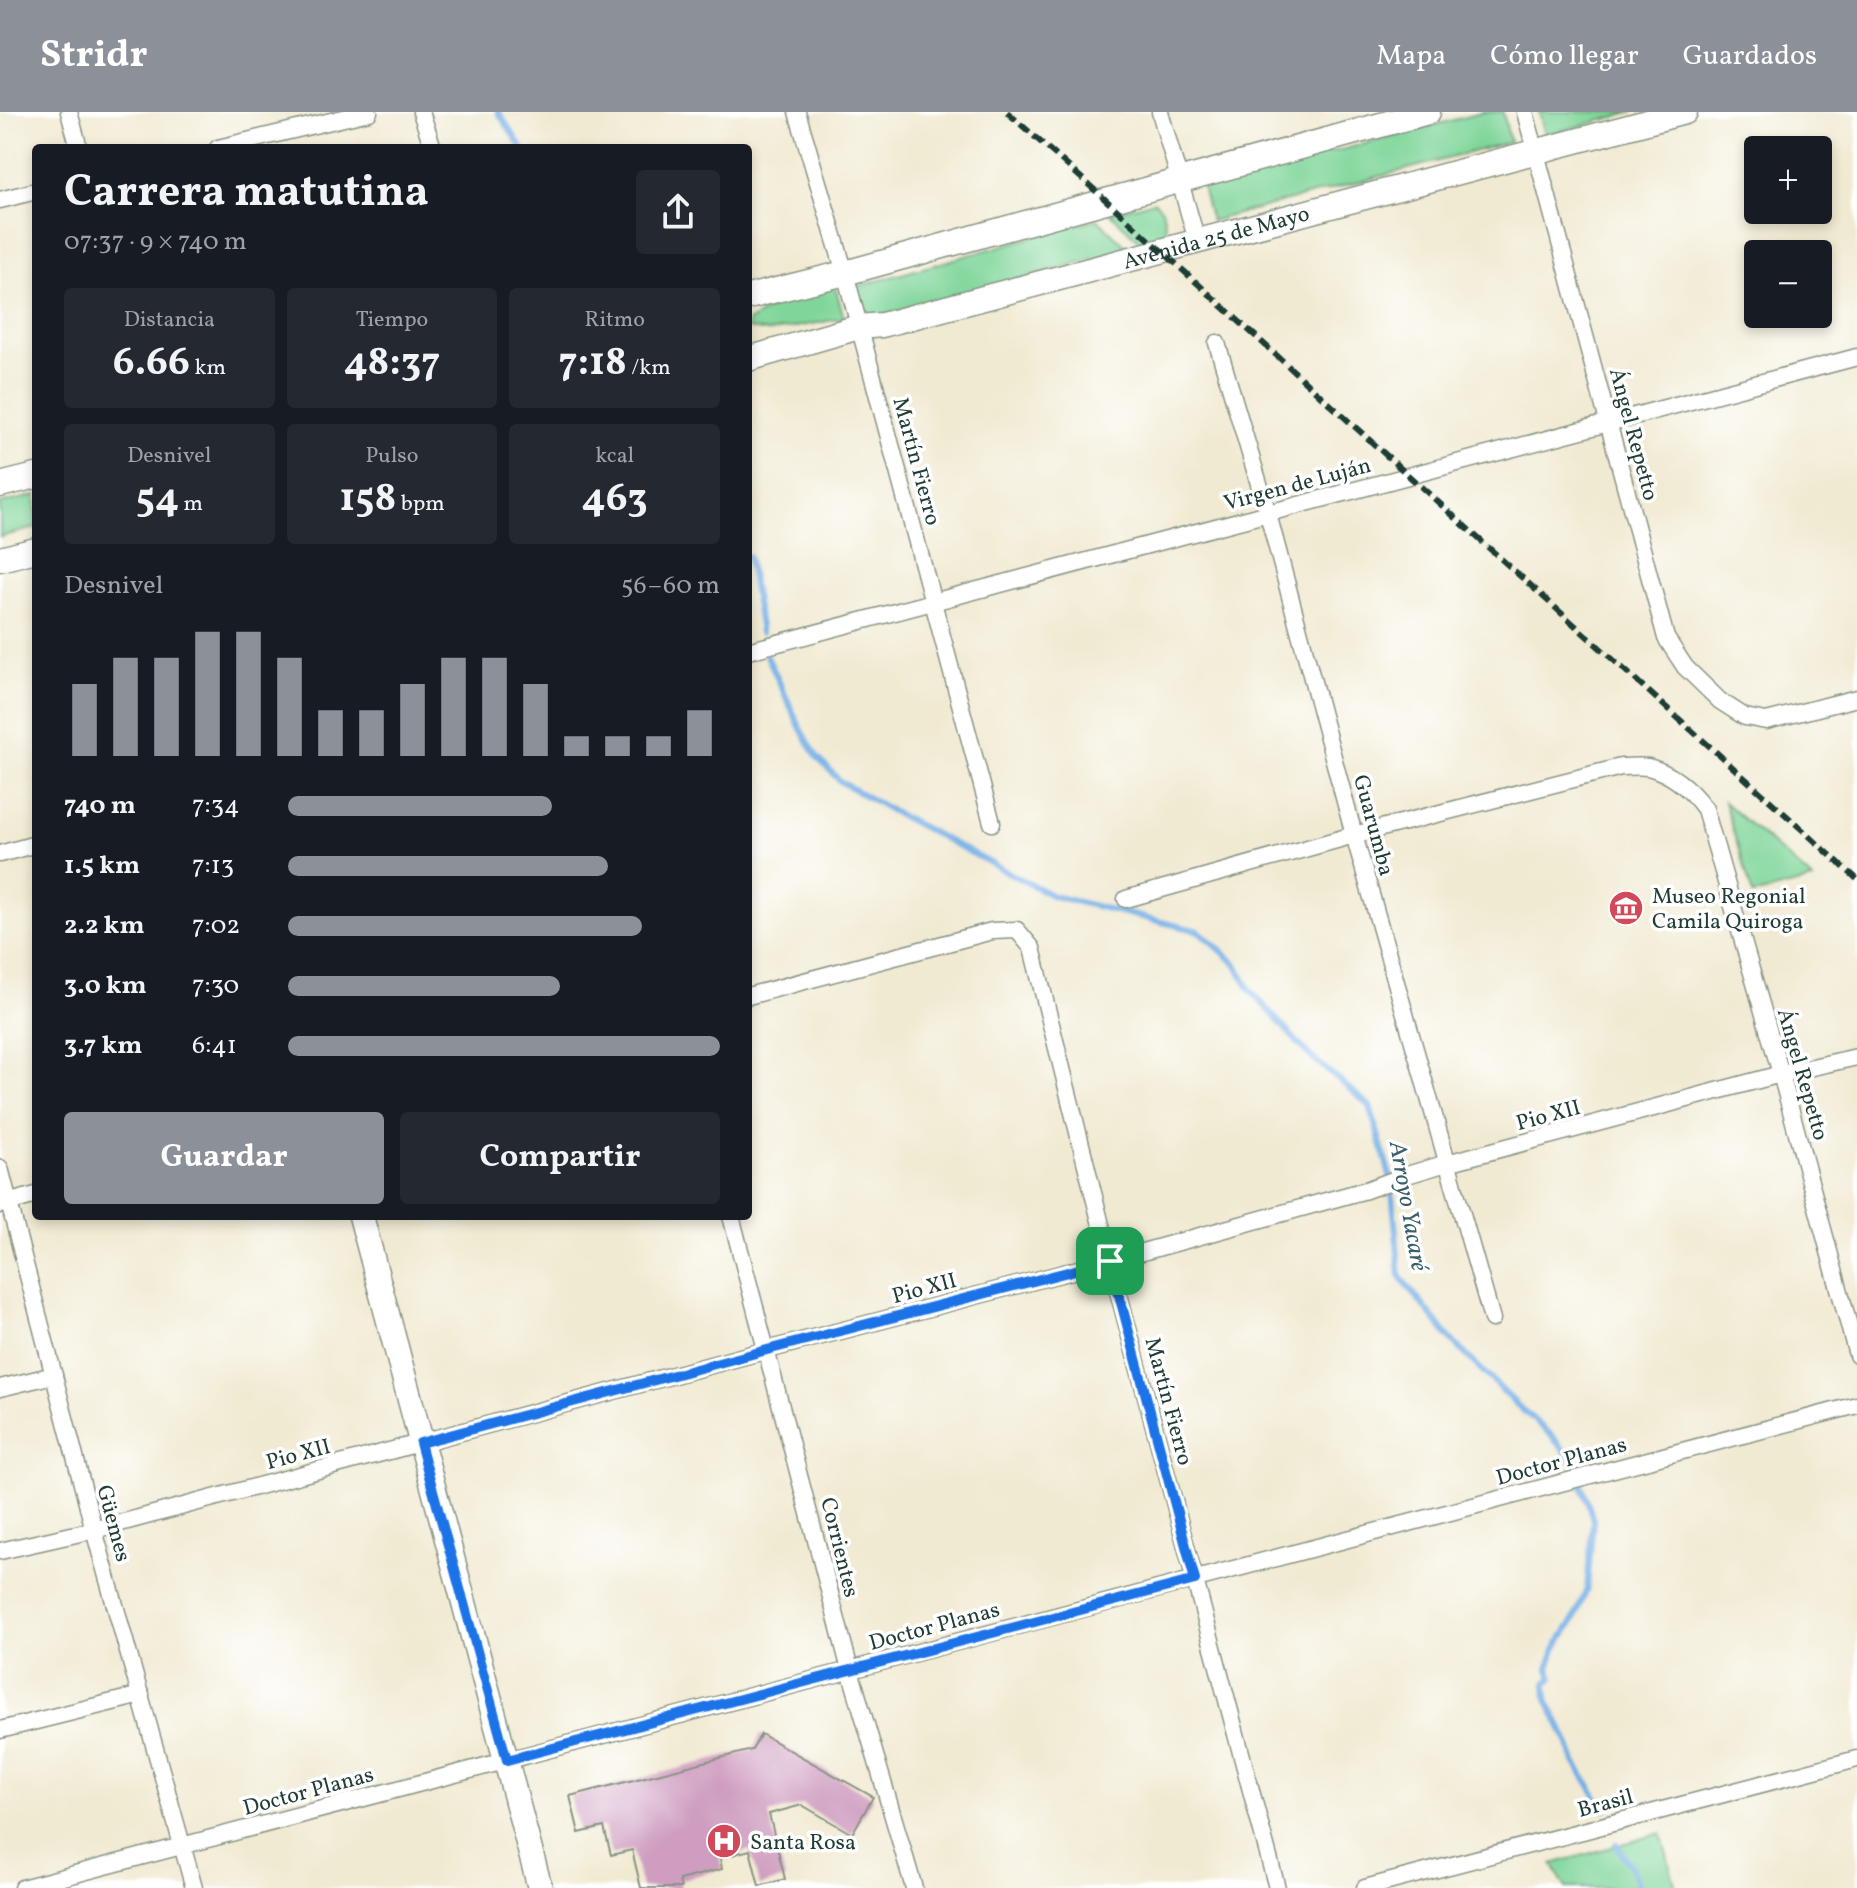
<!DOCTYPE html>
<html lang="es">
<meta charset="utf-8">
<style>
body{margin:0;font-family:Vollkorn,serif;background:#242831;color:#f1f3f6;height:100vh;display:flex;flex-direction:column;font-size:30px;white-space:nowrap}
*{box-sizing:border-box;margin:0}
p{font-size:26px;color:#9ea1a6}
.icon{flex:none;width:44px;height:44px;fill:none;stroke:currentColor;stroke-width:2;stroke-linecap:round;stroke-linejoin:round}
.map{position:relative;flex:1;overflow:hidden}
.sheet{position:absolute;left:32px;top:32px;width:720px;height:1076px;display:flex;flex-direction:column;background:#171b24;border-radius:8px;box-shadow:0 4px 12px #0003}
.sheet>*{flex:none}
.buttons{position:absolute;left:1744px;top:24px;display:grid;gap:16px}
.buttons a{display:grid;place-items:center;width:88px;height:88px;border-radius:8px;background:#171b24;box-shadow:0 4px 12px #0003;font-size:40px}
.pin{position:absolute;display:grid;place-items:center;width:68px;height:68px;color:#fff;margin:-34px;border-radius:16px;box-shadow:0 4px 12px #0006}
.round{display:grid;place-items:center;flex:none;width:84px;height:84px;border-radius:8px;background:#242831}
.overview{display:flex;align-items:center;justify-content:space-between;height:136px;padding:0 32px}
h1{font-size:44px;font-weight:700;line-height:60px}
.stats{display:grid;grid-template-columns:repeat(3,1fr);gap:12px;height:136px;padding:8px 32px}
.stats div{display:grid;align-content:center;border-radius:8px;background:#242831;text-align:center}
.stats b{font-size:40px;font-weight:700}
.stats small{font-size:22px;font-weight:400}
.stats p{font-size:22px}
.chart{height:224px;padding:16px 32px}
.chart p{display:flex;justify-content:space-between}
.chart svg{width:100%;height:144px;margin-top:8px;stroke:#8c9099;stroke-width:6}
.cta{display:flex;gap:16px;margin-top:auto;padding:16px 32px}
.cta a{flex:1;height:92px;border-radius:8px;background:#8c9099;color:#fff;font-size:32px;font-weight:700;line-height:92px;text-align:center}
.cta a+a{background:#242831;color:#f1f3f6}
ul{padding:0 32px;list-style:none;font-size:26px}
li{display:grid;grid-template-columns:128px 96px 1fr;align-items:center;height:60px}
li i{height:20px;border-radius:10px;background:#8c9099}
header{display:flex;align-items:center;gap:48px;box-sizing:border-box;height:112px;padding:0 40px;background:#8c9099;color:#fff}
header strong{font-size:38px}
nav{display:flex;gap:44px;margin-inline-start:auto;font-size:28px}
.map>svg:first-child{display:block}
.green{fill:#80d69a;stroke:#508a67;stroke-width:2}
.lines{fill:none;stroke-linecap:round;stroke-linejoin:round}
.stream{stroke:#74afe5;stroke-width:6}
.building{fill:#cf9dc0}
.street-casing{stroke:#889483;stroke-width:19}
.secondary-casing{stroke:#889483;stroke-width:27}
.street{stroke:#fff;stroke-width:16}
.secondary{stroke:#fff;stroke-width:24}
.rail{stroke:#1f3d34;stroke-width:6;stroke-dasharray:12 6;stroke-linecap:butt}
.route-casing{stroke:#fff;stroke-width:16}
.route{stroke:#1a73e8;stroke-width:10}
.labels{text-anchor:middle;stroke-width:7;stroke-linejoin:round;paint-order:stroke}
.street-label{font-size:22px;fill:#1f3d34;stroke:#fff}
.poi-label{font-size:22px;fill:#1f3d34;stroke:#fff;text-anchor:start}
.water-label{font-size:24px;font-style:italic;fill:#395f69;stroke:#fff}
</style>
<header>
<strong>Stridr</strong>
<nav><a>Mapa</a><a>Cómo llegar</a><a>Guardados</a></nav>
</header>
<div class="map">
<svg width="1857" height="1776" viewBox="0 0 1857 1776">
<rect width="100%" height="100%" fill="#fff"/>
<filter id="ink" filterUnits="userSpaceOnUse"><feTurbulence type="fractalNoise" baseFrequency=".0125" numOctaves="2"/><feDisplacementMap in="SourceGraphic" scale="16" xChannelSelector="R" yChannelSelector="G"/><feConvolveMatrix kernelMatrix="1 2 1 2 8 2 1 2 1" color-interpolation-filters="sRGB"/></filter>
<filter id="wash" filterUnits="userSpaceOnUse"><feTurbulence type="fractalNoise" baseFrequency=".006" numOctaves="4" result="noise"/><feDisplacementMap in="SourceGraphic" scale="32" xChannelSelector="R" yChannelSelector="G"/><feGaussianBlur stdDeviation="1.8" result="paint"/><feColorMatrix in="noise" values="0 0 0 0 0 0 0 0 0 0 0 0 0 0 0 0 0 1.4 0 .05"/><feComposite in="paint" operator="in"/></filter>
<g filter="url(#wash)">
<rect width="100%" height="100%" fill="#f1ead2"/>
<g class="green">
<path d="M 1484,0 L 1503,0 L 1510,30 L 1211,109 L 1202,75 Z"/>
<path d="M 1539,0 L 1634,0 L 1545,23 Z"/>
<path d="M 1154,89 L 1162,97 L 1169,128 L 1150,139 L 1110,101 Z"/>
<path d="M 1097,107 L 1129,137 L 864,209 L 855,175 Z"/>
<path d="M 835,174 L 844,206 L 769,220 L 748,217 L 748,210 L 776,193 Z"/>
<path d="M 36,383 L 36,416 L 0,425 L 0,392 Z"/>
<path d="M 1724,690 L 1813,768 L 1753,783 Z"/>
<path d="M 1661,1721 L 1676,1776 L 1566,1776 L 1552,1752 Z"/>
</g>
<g class="lines">
<g class="stream">
<path d="M 498,0 L 522,36"/>
<path d="M 748,444 L 761,520"/>
<path d="M 767,544 L 800,615 L 817,645 L 841,670 L 897,702 L 1053,784 L 1199,819 L 1236,852 L 1250,878 L 1309,943 L 1370,994 L 1391,1067 L 1400,1165 L 1453,1230 L 1517,1293 L 1551,1323 L 1571,1347 L 1587,1388 L 1593,1408 L 1587,1477 L 1574,1508 L 1555,1537 L 1549,1557 L 1552,1566 L 1546,1572 L 1547,1587 L 1567,1628 L 1575,1650 L 1605,1698"/>
<path d="M 1616,1732 L 1630,1753 L 1639,1776"/>
</g>
</g>
<g id="blocks">
<path class="building" d="M 761,1622 L 873,1685 L 852,1722 L 802,1693 L 769,1702 L 785,1767 L 759,1774 L 750,1738 L 720,1746 L 722,1757 L 679,1768 L 681,1776 L 641,1776 L 632,1738 L 611,1743 L 604,1715 L 579,1721 L 570,1684 L 752,1638 Z"/>
</g>
</g>
<g filter="url(#ink)">
<use href="#blocks" fill-opacity="0" stroke="#889483" stroke-width="2"/>
<g class="lines">
<g class="street-casing">
<g id="street">
<path d="M 69,0 L 79,36"/>
<path d="M 421,0 L 433,36"/>
<path d="M 797,0 L 845,161 L 992,711"/>
<path d="M 1160,0 L 1197,129"/>
<path d="M 1525,0 L 1666,526 L 1685,555 L 1720,589 L 1745,605 L 1766,609 L 1857,586"/>
<path d="M 218,36 L 369,0"/>
<path d="M 0,88 L 36,79"/>
<path d="M 1217,231 L 1268,402 L 1354,723 L 1492,1207"/>
<path d="M 748,539 L 1857,245"/>
<path d="M 0,742 L 36,732"/>
<path d="M 1126,787 L 1354,723 L 1621,655 C 1629,655 1640,654 1648,655 C 1672,661 1691,678 1705,697 L 1781,962 L 1857,1243"/>
<path d="M 748,884 L 992,819 L 1017,818 L 1032,836 L 1110,1149 L 1277,1776"/>
<path d="M 0,1056 L 94,1418 L 194,1776"/>
<path d="M 0,1093 L 36,1083"/>
<path d="M 731,1104 L 850,1558 L 914,1776"/>
<path d="M 0,1276 L 54,1263"/>
<path d="M 0,1439 L 94,1418 L 767,1238 L 1110,1149 L 1366,1078 L 1407,1063 L 1447,1051 L 1781,962 L 1857,945"/>
<path d="M 0,1618 L 141,1583"/>
<path d="M 22,1776 L 1857,1293"/>
<path d="M 1365,1776 L 1857,1647"/>
</g>
</g>
<g class="secondary-casing">
<g id="secondary">
<path d="M 748,185 L 845,161 L 1428,0"/>
<path id="s1" d="M 748,247 L 859,215 L 882,213 L 1685,0"/>
<path d="M 0,373 L 36,364"/>
<path d="M 0,447 L 36,438"/>
<path d="M 361,1104 C 419,1328 482,1552 540,1776"/>
</g>
</g>
<use href="#street" class="street"/>
<use href="#secondary" class="secondary"/>
<path class="rail" d="M 1007,0 L 1107,89 L 1409,364 L 1857,767"/>
</g>
</g>
<g class="lines" filter="url(#ink)">
<g class="route-casing">
<path id="route" d="M 1110,1149 L 1195,1468 L 507,1648 L 420,1331 L 767,1238 Z"/>
</g>
<use href="#route" class="route"/>
</g>
<defs>
<g id="museum-disc" transform="scale(1.8)"><circle r="9.5" fill="#d1495b" stroke="#fff"/><path d="M0-6L6-3V-2H-6V-3ZM-5-1h2V3h-2ZM-1-1h2V3h-2ZM3-1h2V3H3ZM-6 4H6V6H-6Z" fill="#fff"/></g>
<g id="hospital-disc" transform="scale(1.8)"><circle r="9.5" fill="#d1495b" stroke="#fff"/><path d="M-5-5h3v3.5h4V-5h3V5h-3V1.5h-4V5h-3Z" fill="#fff"/></g>
</defs>
<g fill-rule="evenodd">
<use href="#museum-disc" x="1626" y="796"/>
<use href="#hospital-disc" x="724" y="1729"/>
</g>
<g class="labels">
<g class="street-label">
<text dy="8" stroke="none"><textPath href="#s1" startOffset="484">Avenida 25 de Mayo</textPath></text>
<text transform="translate(1635 322) rotate(75)" y="8">Ángel Repetto</text>
<text transform="translate(918 349) rotate(75)" y="8">Martín Fierro</text>
<text transform="translate(1297 371) rotate(-15)" y="8">Virgen de Luján</text>
<text transform="translate(1375 713) rotate(75)" y="8">Guarumba</text>
<text transform="translate(1804 962) rotate(74)" y="8">Ángel Repetto</text>
<text transform="translate(1548 1002) rotate(-15)" y="8">Pio XII</text>
<text transform="translate(924 1175) rotate(-15)" y="8">Pio XII</text>
<text transform="translate(1170 1289) rotate(75)" y="8">Martín Fierro</text>
<text transform="translate(298 1341) rotate(-15)" y="8">Pio XII</text>
<text transform="translate(1561 1348) rotate(-15)" y="8">Doctor Planas</text>
<text transform="translate(115 1411) rotate(75)" y="8">Güemes</text>
<text transform="translate(841 1435) rotate(76)" y="8">Corrientes</text>
<text transform="translate(934 1513) rotate(-15)" y="8">Doctor Planas</text>
<text transform="translate(308 1678) rotate(-15)" y="8">Doctor Planas</text>
<text transform="translate(1605 1690) rotate(-15)" y="8">Brasil</text>
</g>
<g class="poi-label">
<text x="1652" y="791">Museo Regonial<tspan x="1652" dy="25">Camila Quiroga</tspan></text>
<text x="750" y="1737">Santa Rosa</text>
</g>
<g class="water-label">
<text transform="translate(1409 1094) rotate(80)" y="8">Arroyo Yacaré</text>
</g>
</g>
</svg>
<div class="buttons">
<a>+</a>
<a>−</a>
</div>
<div class="pin" style="left:1110px;top:1149px;background:#1e9e55"><svg class="icon" aria-label="arrive" viewBox="0 0 24 24"><path d="M6 21V4h12l-3 4 3 4H6"/></svg></div>
<section class="sheet">
<div class="overview"><div><h1>Carrera matutina</h1><p>07:37 · 9 × 740 m</p></div><a class="round"><svg class="icon" aria-label="share" viewBox="0 0 24 24"><path d="M12 15V3M7 8l5-5 5 5M5 13v7h14v-7"/></svg></a></div>
<div class="stats">
<div><p>Distancia</p><b>6.66<small> km</small></b></div>
<div><p>Tiempo</p><b>48:37</b></div>
<div><p>Ritmo</p><b>7:18<small> /km</small></b></div>
</div>
<div class="stats">
<div><p>Desnivel</p><b>54<small> m</small></b></div>
<div><p>Pulso</p><b>158<small> bpm</small></b></div>
<div><p>kcal</p><b>463</b></div>
</div>
<div class="chart"><p><span>Desnivel</span>56–60 m</p>
<svg viewBox="0 0 160 44" preserveAspectRatio="none"><path d="M5 44V22M15 44V14M25 44V14M35 44V6M45 44V6M55 44V14M65 44V30M75 44V30M85 44V22M95 44V14M105 44V14M115 44V22M125 44V38M135 44V38M145 44V38M155 44V30"/></svg>
</div>
<ul>
<li><b>740 m</b>7:34<i style="width:61%"></i></li>
<li><b>1.5 km</b>7:13<i style="width:74%"></i></li>
<li><b>2.2 km</b>7:02<i style="width:82%"></i></li>
<li><b>3.0 km</b>7:30<i style="width:63%"></i></li>
<li><b>3.7 km</b>6:41<i style="width:100%"></i></li>
</ul>
<div class="cta"><a>Guardar</a><a>Compartir</a></div>
</section>
</div>
